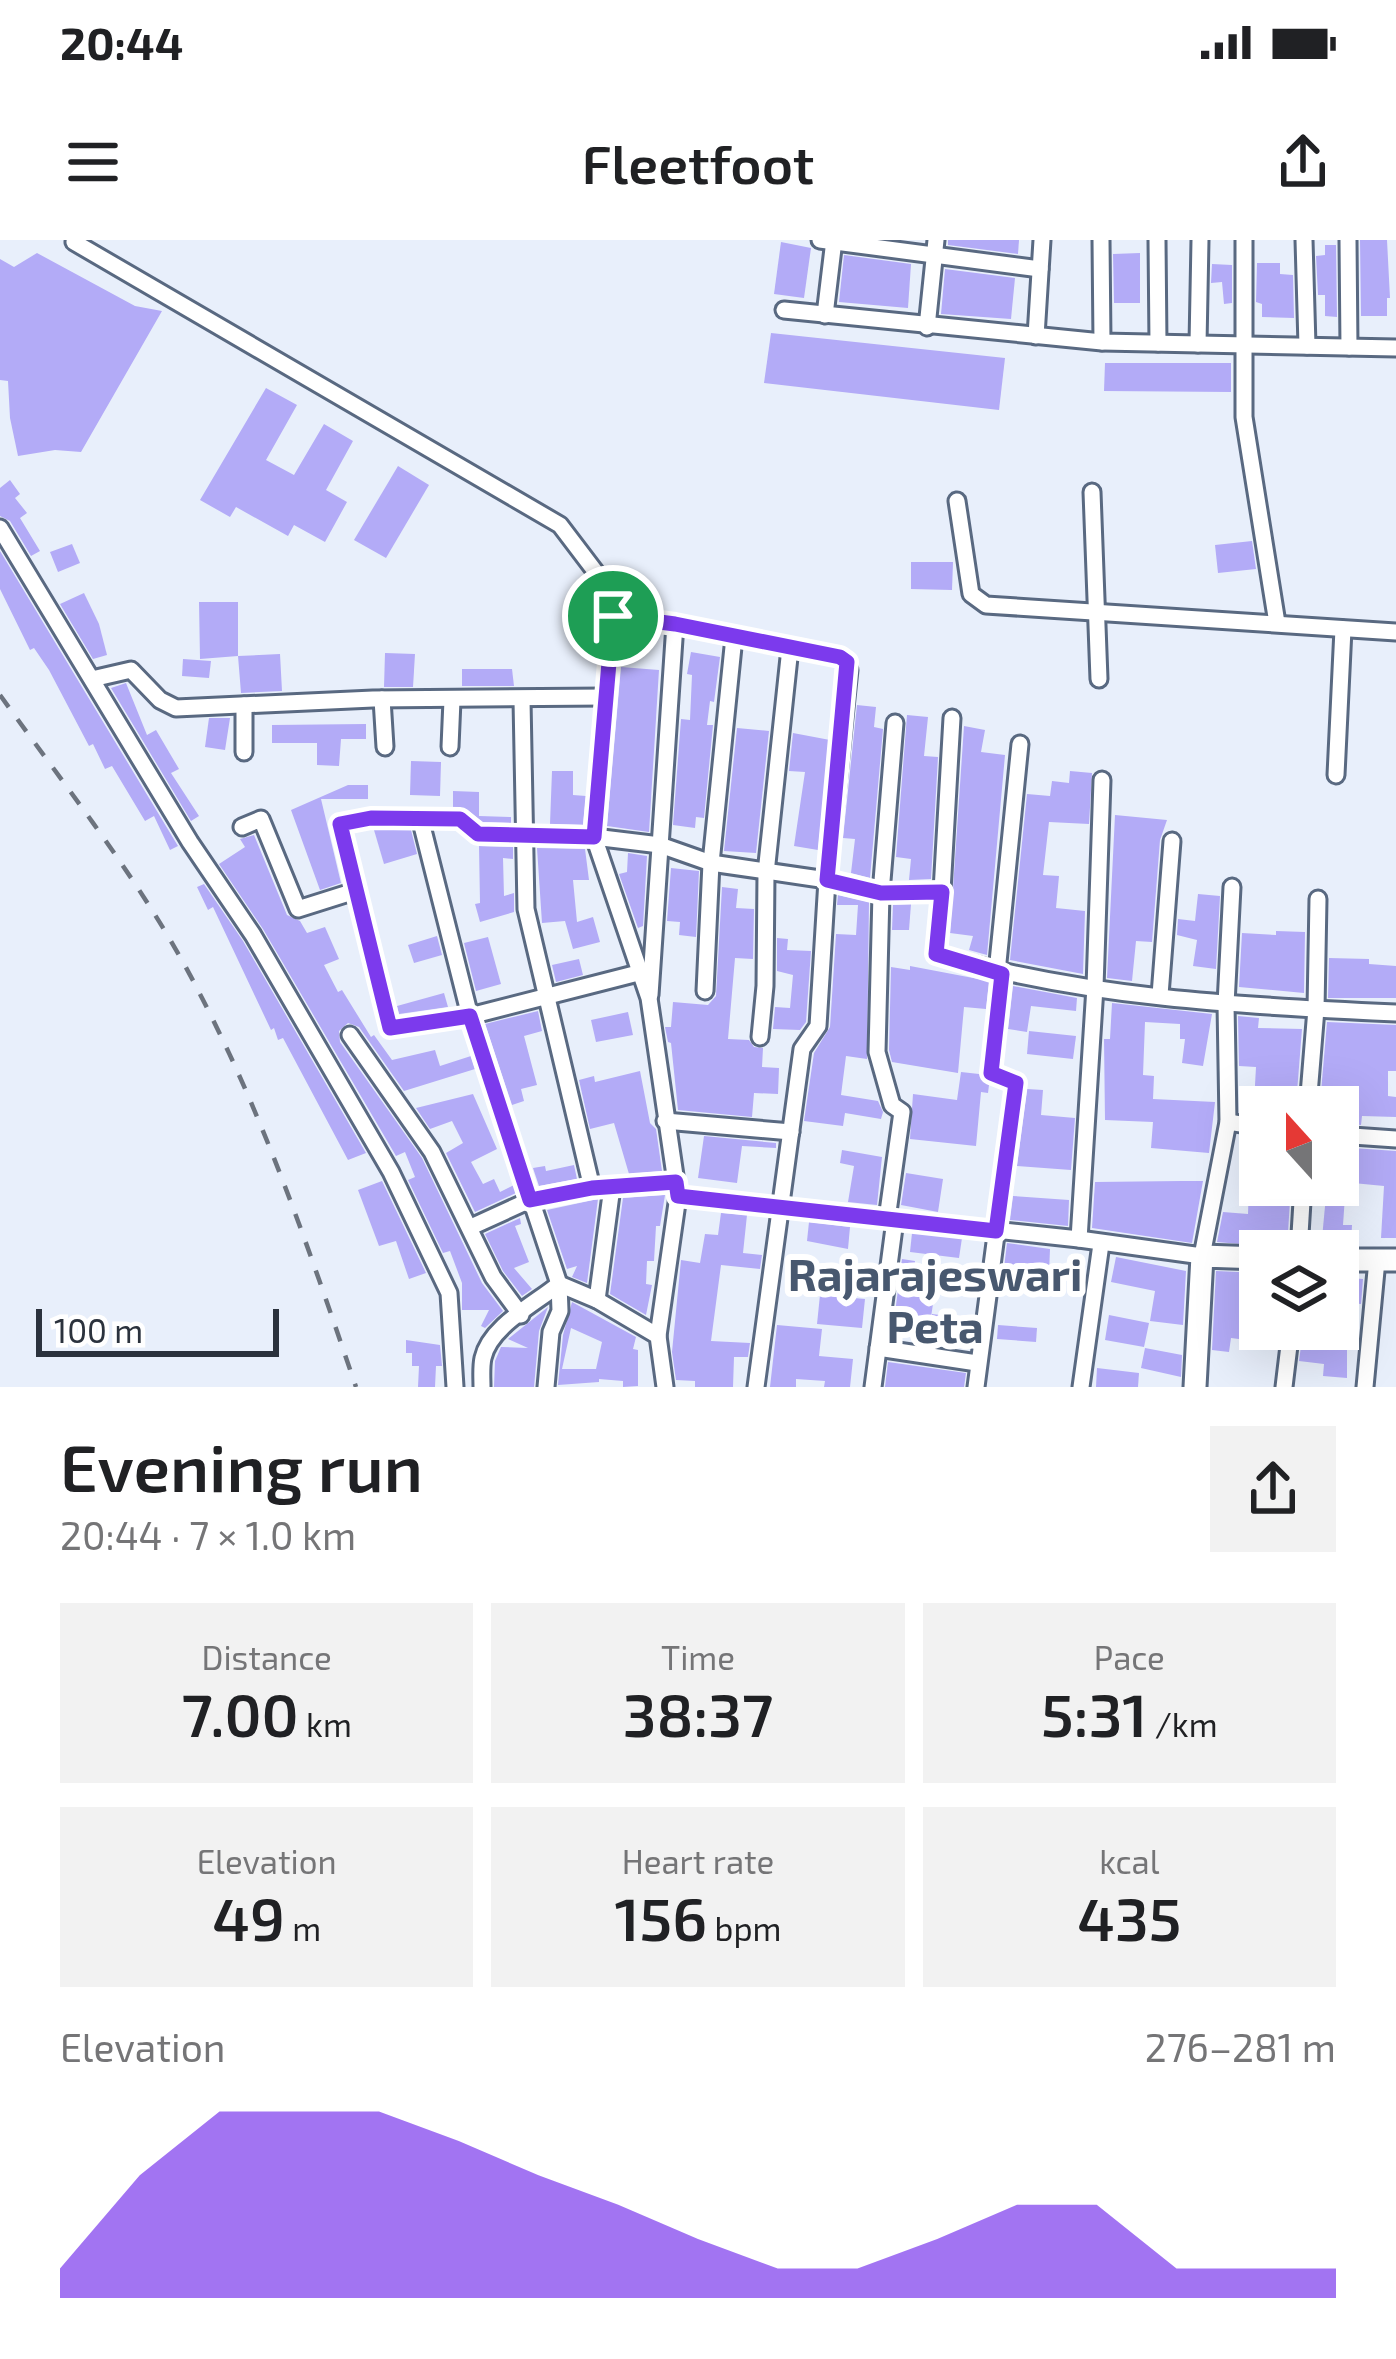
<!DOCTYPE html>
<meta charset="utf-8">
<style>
body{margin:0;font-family:"Exo 2",sans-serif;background:#f2f2f2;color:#202124;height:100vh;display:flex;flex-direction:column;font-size:45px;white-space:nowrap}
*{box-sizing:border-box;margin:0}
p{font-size:39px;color:#757577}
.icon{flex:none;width:66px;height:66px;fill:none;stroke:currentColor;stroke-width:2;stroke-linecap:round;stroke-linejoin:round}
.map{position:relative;height:1147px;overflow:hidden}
.details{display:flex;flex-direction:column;background:#fff;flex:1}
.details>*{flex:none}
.needle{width:78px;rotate:339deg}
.controls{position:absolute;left:1239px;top:846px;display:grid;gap:24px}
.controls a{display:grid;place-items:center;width:120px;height:120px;border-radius:0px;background:#fff;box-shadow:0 12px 48px #0002;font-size:60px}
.scale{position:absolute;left:36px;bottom:30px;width:243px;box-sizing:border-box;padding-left:12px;border:6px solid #2b323d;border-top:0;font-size:33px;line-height:42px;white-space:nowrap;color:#2b323d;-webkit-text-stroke:9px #fff;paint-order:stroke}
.pin{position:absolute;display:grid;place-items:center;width:102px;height:102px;color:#fff;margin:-51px;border:6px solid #fff;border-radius:50%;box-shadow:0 3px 12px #0007}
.round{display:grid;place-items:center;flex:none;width:126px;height:126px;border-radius:0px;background:#f2f2f2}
.head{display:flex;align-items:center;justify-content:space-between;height:204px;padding:0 60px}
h1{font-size:66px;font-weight:600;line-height:90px}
.metrics{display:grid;grid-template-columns:repeat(3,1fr);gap:18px;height:204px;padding:12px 60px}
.metrics div{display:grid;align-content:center;border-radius:0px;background:#f2f2f2;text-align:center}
.metrics b{font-size:60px;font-weight:600}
.metrics small{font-size:33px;font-weight:400}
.metrics p{font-size:33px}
.chart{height:336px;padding:24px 60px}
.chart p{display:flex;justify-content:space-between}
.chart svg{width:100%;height:216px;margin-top:12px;fill:#7c3aed;opacity:.7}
.status{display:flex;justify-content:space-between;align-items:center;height:84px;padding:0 60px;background:#fff;direction:ltr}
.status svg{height:33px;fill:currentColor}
header{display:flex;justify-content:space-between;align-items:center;height:156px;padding:0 60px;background:#fff;font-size:54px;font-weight:600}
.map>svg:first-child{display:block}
.building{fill:#b3abf7;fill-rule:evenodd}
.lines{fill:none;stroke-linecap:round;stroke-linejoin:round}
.street-casing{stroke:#596981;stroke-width:21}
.secondary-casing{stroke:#596981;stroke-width:27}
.street{stroke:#fff;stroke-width:15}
.secondary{stroke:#fff;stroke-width:21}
.rail{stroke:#6c737e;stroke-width:4.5;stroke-dasharray:15 15;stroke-linecap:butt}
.route-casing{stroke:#fff;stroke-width:24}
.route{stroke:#7c3aed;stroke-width:15}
.labels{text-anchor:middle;stroke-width:12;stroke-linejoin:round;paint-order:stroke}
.neighbourhood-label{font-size:45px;font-weight:bold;fill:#48586f;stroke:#fff}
</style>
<div class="status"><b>20:44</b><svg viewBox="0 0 49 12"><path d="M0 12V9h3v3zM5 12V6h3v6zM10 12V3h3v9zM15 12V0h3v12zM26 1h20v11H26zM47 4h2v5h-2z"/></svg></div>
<header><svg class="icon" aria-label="menu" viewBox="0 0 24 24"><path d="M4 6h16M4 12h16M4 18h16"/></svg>Fleetfoot<svg class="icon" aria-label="share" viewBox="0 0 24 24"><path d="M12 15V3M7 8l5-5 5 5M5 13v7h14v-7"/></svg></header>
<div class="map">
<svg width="1396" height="1147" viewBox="0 0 1396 1147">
<rect width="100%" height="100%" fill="#e8effb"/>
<g class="building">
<path d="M 948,0 L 1019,0 L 1018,14 L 948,5 Z"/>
<path d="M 1360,0 L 1387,0 L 1390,58 L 1387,58 L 1387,76 L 1361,76 Z"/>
<path d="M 781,2 L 811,8 L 804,58 L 774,54 Z"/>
<path d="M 1325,5 L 1336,5 L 1337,77 L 1325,76 L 1325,55 L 1318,55 L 1316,16 L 1325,15 Z"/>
<path d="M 37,13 L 135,66 L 162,71 L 81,212 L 55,210 L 18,216 L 10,178 L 8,141 L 0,140 L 0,19 L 14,27 Z"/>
<path d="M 1140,13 L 1140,63 L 1114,63 L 1113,14 Z"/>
<path d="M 844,15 L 911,24 L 908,68 L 839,62 Z"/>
<path d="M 1257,23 L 1280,23 L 1280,34 L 1293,35 L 1294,78 L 1262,77 L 1262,64 L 1256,62 Z"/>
<path d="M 1212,24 L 1232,25 L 1232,63 L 1224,64 L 1222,42 L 1211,43 Z"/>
<path d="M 945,29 L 1015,38 L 1011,79 L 941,74 Z"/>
<path d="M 771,93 L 1005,118 L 999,170 L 764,143 Z"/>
<path d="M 1105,123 L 1231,123 L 1231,152 L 1104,151 Z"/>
<path d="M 266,148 L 297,165 L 266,220 L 294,235 L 324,184 L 353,201 L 326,250 L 347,262 L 325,302 L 294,285 L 288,296 L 236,267 L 230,277 L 200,260 Z"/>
<path d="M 398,226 L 429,245 L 386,318 L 354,300 Z"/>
<path d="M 10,240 L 20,254 L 15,258 L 27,273 L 20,278 L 40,311 L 31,316 L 10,281 L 0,276 L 0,248 Z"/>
<path d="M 1252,301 L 1256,329 L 1218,333 L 1215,305 Z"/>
<path d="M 72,304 L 80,323 L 58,332 L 50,312 Z"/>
<path d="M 0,311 L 88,457 L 178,606 L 170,610 L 154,576 L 145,581 L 112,526 L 105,529 L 93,504 L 89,506 L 49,430 L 34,408 L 30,410 L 0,349 Z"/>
<path d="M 911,322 L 953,322 L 952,350 L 911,349 Z"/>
<path d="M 84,353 L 99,384 L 107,415 L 93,419 L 60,364 Z"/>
<path d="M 199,362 L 238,362 L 238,416 L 280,414 L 282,451 L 241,453 L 238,416 L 200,419 Z"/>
<path d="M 691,412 L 720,417 L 714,462 L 710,461 L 707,485 L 713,485 L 704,578 L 696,577 L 695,588 L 673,585 L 681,479 L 690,480 L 692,435 L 687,434 Z"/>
<path d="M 385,413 L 415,414 L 413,447 L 384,447 Z"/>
<path d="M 183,419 L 211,421 L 209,438 L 182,436 Z"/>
<path d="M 621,427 L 659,430 L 649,592 L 607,586 Z"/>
<path d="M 462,429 L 512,429 L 514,446 L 462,446 Z"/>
<path d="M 126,443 L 147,495 L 156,490 L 179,529 L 171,533 L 199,576 L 191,581 L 111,448 Z"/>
<path d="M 857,465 L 876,467 L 874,487 L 883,489 L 870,638 L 851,633 L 855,599 L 843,598 Z"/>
<path d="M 907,475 L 928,477 L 924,516 L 938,517 L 931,639 L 909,640 L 911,619 L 896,617 Z"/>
<path d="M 209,478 L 230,478 L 225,510 L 205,507 Z"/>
<path d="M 366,484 L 366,499 L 341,499 L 339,526 L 317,525 L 317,503 L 272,503 L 272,485 Z"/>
<path d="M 964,486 L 985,490 L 981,512 L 1005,515 L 987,715 L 969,710 L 973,696 L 950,693 Z"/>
<path d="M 737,488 L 769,491 L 756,613 L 724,611 Z"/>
<path d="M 793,493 L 830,500 L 818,610 L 794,606 L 805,532 L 789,531 Z"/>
<path d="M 411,521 L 441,522 L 440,556 L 410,555 Z"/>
<path d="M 552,531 L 573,531 L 573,555 L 586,556 L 583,585 L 550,584 Z"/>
<path d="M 1070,531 L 1092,533 L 1089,584 L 1049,582 L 1043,635 L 1059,636 L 1056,668 L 1085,671 L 1083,734 L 1010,720 L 1027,554 L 1050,556 L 1052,541 L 1069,543 Z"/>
<path d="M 348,545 L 368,545 L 368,559 L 321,559 L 341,643 L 320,650 L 291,570 Z"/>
<path d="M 453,551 L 479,552 L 479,576 L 511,577 L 511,583 L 483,582 L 466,569 L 453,567 Z"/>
<path d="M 1115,575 L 1167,580 L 1160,600 L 1152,702 L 1136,701 L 1132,741 L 1107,738 Z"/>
<path d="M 374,590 L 411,590 L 417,614 L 384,624 Z"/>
<path d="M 254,595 L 287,675 L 300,681 L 307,693 L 325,687 L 339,719 L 324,725 L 338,752 L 342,750 L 371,797 L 374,795 L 392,820 L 435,810 L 440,826 L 471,816 L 475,829 L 404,851 L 359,787 L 348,783 L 339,791 L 340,802 L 422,918 L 482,1043 L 503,1071 L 485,1088 L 481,1086 L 489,1070 L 462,1070 L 462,1043 L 450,1011 L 443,1013 L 408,940 L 415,937 L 405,912 L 396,916 L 263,689 L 219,624 L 245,607 L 240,599 Z"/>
<path d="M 479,606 L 513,607 L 513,619 L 503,618 L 504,656 L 514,653 L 514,672 L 480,682 L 475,664 L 480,663 Z"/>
<path d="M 537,608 L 585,609 L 589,640 L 573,640 L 577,682 L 593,677 L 600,702 L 573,709 L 565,681 L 542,683 Z"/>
<path d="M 628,613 L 647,616 L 643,686 L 638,688 L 619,634 L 627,632 Z"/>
<path d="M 671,628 L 699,631 L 696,697 L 679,695 L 680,682 L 667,681 Z"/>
<path d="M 204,644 L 243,701 L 366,913 L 348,920 L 283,798 L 278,800 L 274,788 L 271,790 L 213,667 L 208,670 L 197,647 Z"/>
<path d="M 722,647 L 738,649 L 736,668 L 754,669 L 753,719 L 735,718 L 728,799 L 749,800 L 754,807 L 763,808 L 762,827 L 779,828 L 778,854 L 754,853 L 752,877 L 678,870 L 671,803 L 668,802 L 665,787 L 671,787 L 673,762 L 708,765 L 716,756 Z"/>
<path d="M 1198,654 L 1220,656 L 1216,729 L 1193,726 L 1197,700 L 1177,695 L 1178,679 L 1195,681 Z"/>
<path d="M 838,655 L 869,662 L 867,819 L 846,816 L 841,855 L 878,861 L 883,872 L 881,879 L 845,873 L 843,886 L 804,881 L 814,813 L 830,787 L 836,694 L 856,695 L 858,665 L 837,665 Z"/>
<path d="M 911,664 L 909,690 L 892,690 L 893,665 Z"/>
<path d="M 1276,691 L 1305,692 L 1304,753 L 1239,747 L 1242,693 L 1276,695 Z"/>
<path d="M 437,696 L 442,715 L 414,723 L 408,705 Z"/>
<path d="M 488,697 L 501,744 L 476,751 L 464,703 Z"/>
<path d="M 777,698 L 788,699 L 787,710 L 811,711 L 806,782 L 800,790 L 773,789 L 775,767 L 790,768 L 793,735 L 777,731 Z"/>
<path d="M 1329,718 L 1369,719 L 1369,724 L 1396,726 L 1396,758 L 1328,758 Z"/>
<path d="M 579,719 L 583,735 L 556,742 L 552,725 Z"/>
<path d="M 910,726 L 989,741 L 986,769 L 964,767 L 958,833 L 892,822 L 889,810 L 891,727 L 910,730 Z"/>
<path d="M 1013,746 L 1077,758 L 1076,771 L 1031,766 L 1027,792 L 1008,789 Z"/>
<path d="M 444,753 L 448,767 L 399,774 L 397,766 Z"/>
<path d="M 1112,763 L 1212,774 L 1203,826 L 1182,823 L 1185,799 L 1180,799 L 1180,784 L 1145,782 L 1143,835 L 1154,836 L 1153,859 L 1215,862 L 1209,913 L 1151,908 L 1153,882 L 1105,880 L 1104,799 L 1110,799 Z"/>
<path d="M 538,771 L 542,791 L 524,796 L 537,845 L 521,849 L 524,861 L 512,865 L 485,784 Z"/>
<path d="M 628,772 L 633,795 L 596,802 L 591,780 Z"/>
<path d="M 1238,776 L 1259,778 L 1258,788 L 1302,789 L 1296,865 L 1254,863 L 1256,827 L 1239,826 Z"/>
<path d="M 1327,782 L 1396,785 L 1396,831 L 1388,831 L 1388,856 L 1396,857 L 1396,877 L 1362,876 L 1361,885 L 1338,883 L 1338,865 L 1320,864 Z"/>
<path d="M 1029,791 L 1076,796 L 1073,819 L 1027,814 Z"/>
<path d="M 640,831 L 650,883 L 656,889 L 662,931 L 629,934 L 614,883 L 590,889 L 579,840 L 594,836 L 595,842 Z"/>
<path d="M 961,832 L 979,834 L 989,845 L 988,853 L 981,852 L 976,906 L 910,899 L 913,854 L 957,860 Z"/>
<path d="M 1027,849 L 1043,850 L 1041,875 L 1075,878 L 1071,930 L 1017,926 Z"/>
<path d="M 473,854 L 497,909 L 471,922 L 483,944 L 494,939 L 500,952 L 514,945 L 516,953 L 475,972 L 446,913 L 463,903 L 452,881 L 430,889 L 416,868 Z"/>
<path d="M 704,896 L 776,903 L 776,908 L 742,906 L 737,943 L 698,938 Z"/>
<path d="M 1338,907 L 1396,911 L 1396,998 L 1381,998 L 1384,946 L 1353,943 L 1352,957 L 1345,956 L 1343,985 L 1352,985 L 1351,1005 L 1321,1009 L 1327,945 L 1338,945 Z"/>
<path d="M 842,910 L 882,917 L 877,965 L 848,962 L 854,926 L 840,923 Z"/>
<path d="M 574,925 L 577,939 L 539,946 L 533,928 L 545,926 L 546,931 Z"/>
<path d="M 906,933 L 943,939 L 938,972 L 901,965 Z"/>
<path d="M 382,941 L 426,1033 L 409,1039 L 396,1001 L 379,1006 L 358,950 Z"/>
<path d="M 1181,941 L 1203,941 L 1192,1003 L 1092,988 L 1095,942 Z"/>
<path d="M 1249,945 L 1291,945 L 1287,1008 L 1217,1002 L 1223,972 L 1248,974 Z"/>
<path d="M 665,955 L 660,986 L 656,986 L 654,1021 L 647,1021 L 646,1044 L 652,1045 L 646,1075 L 610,1054 L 623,958 Z"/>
<path d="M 1013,956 L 1069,960 L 1068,986 L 1010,980 Z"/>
<path d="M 598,959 L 587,1043 L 572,1037 L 577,1026 L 567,1029 L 547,970 Z"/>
<path d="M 721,973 L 747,975 L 743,1013 L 762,1015 L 760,1029 L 721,1025 L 711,1101 L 750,1103 L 748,1117 L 734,1117 L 733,1147 L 695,1147 L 695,1141 L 676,1140 L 672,1112 L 681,1020 L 700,1023 L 705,994 L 718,995 Z"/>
<path d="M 520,978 L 521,984 L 515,986 L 529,1022 L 514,1028 L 532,1049 L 522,1056 L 503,1031 L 485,994 Z"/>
<path d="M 809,982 L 850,987 L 848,1009 L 807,1001 Z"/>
<path d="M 912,993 L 962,998 L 959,1018 L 910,1012 Z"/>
<path d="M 1007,1003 L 1050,1009 L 1049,1033 L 1004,1028 Z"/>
<path d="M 1116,1017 L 1186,1031 L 1183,1085 L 1150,1081 L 1155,1051 L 1111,1042 Z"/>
<path d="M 902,1019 L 915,1021 L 912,1048 L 935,1051 L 931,1077 L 895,1073 Z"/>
<path d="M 787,1030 L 830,1034 L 828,1047 L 786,1043 Z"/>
<path d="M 1216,1031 L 1260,1033 L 1260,1089 L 1279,1089 L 1277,1104 L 1231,1098 L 1229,1112 L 1212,1110 Z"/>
<path d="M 1338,1037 L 1363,1039 L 1361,1064 L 1338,1062 Z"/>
<path d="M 820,1055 L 865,1059 L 862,1088 L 817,1084 Z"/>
<path d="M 572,1062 L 636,1097 L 633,1109 L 638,1110 L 638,1146 L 623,1147 L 623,1141 L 599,1139 L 599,1142 L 558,1145 L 563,1095 ZM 571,1088 L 602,1102 L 596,1129 L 562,1129 Z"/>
<path d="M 548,1067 L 539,1091 L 534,1147 L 494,1147 L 495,1121 L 501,1107 L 528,1108 L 508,1099 Z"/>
<path d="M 932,1074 L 971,1079 L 968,1109 L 929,1104 Z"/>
<path d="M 1109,1075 L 1149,1083 L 1144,1107 L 1105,1100 Z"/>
<path d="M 777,1085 L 822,1089 L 819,1116 L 853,1119 L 850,1147 L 824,1147 L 825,1141 L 796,1139 L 796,1147 L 770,1147 Z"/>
<path d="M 998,1085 L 1037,1088 L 1036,1102 L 997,1099 Z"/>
<path d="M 1330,1090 L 1347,1094 L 1347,1138 L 1323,1136 L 1324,1124 L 1299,1121 L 1303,1091 Z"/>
<path d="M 406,1100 L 440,1105 L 442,1126 L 436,1126 L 435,1147 L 418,1147 L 419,1126 L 412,1126 L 412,1113 L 406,1113 Z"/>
<path d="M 1145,1108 L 1182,1115 L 1181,1137 L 1141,1128 Z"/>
<path d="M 888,1122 L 966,1133 L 964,1147 L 885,1147 Z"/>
<path d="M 1097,1128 L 1139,1133 L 1138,1147 L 1096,1147 Z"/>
</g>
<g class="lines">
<g class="street-casing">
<g id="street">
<path d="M 820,0 L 1040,29"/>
<path d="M 1101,0 L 1102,102"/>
<path d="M 1157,0 L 1158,103"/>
<path d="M 1244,0 L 1244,177 L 1277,383"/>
<path d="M 1304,0 L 1307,106"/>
<path d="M 1348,0 L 1349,107"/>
<path d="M 74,2 L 560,285 L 604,343 L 613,376 L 594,597 L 649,758 L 678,956 L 658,1096"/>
<path d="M 784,70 L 1102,102 L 1396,108"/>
<path d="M 825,75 L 834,0"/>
<path d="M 927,87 L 936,0"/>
<path d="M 1036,96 L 1042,0"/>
<path d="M 1198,104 L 1200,0"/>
<path d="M 1092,252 L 1099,439"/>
<path d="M 957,261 L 971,354 L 986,365 L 1396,392"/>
<path d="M 0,288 L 190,602 L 253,695 L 391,932 L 449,1053 L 455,1147"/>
<path d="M 613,376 L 675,384 L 840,417 L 849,430 L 827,640 L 818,786 L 802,809 L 756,1147"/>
<path d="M 92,439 L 131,430 L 160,460 L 176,468 L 373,459 L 606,457"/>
<path d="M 382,459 L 385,507"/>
<path d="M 522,460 L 526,669 L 592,948"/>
<path d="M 450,507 L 452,460"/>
<path d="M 244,512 L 244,465"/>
<path d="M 1336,535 L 1343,389"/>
<path d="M 420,578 L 470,776 L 559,1044 L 560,1071 L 551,1092 L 546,1147"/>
<path d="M 242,587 L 261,579 L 298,669 L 355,651"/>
<path d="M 942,651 L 952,478"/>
<path d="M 997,732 L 1020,504"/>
<path d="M 638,733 L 470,776 L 390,788 L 340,584 L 371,578 L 460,579 L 479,594 L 594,597 L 660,605 L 711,623 L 827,640 L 881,653 L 942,651 L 936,714 C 1084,758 1242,766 1396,773"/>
<path d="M 705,751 L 711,623 L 734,397"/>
<path d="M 650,755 L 675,384"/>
<path d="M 1160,755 L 1172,601"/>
<path d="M 350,795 L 432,912 L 493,1037 L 521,1075"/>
<path d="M 760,797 L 765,746 L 766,633 L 790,408"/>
<path d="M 1308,867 L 1316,769 L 1318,659"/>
<path d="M 665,881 L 791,892"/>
<path d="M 1228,882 L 1260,887"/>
<path d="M 1338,895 L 1396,899"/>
<path d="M 678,956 L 1079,999 L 1202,1016 L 1228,882 L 1226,764 L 1232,647"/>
<path d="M 887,979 L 902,872 L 892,865 L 877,812 L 881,653 L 895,483"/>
<path d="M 471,987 L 530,960 L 597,947"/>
<path d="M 1079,999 L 1095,747 L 1102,540"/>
<path d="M 1299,1011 L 1303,945"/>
<path d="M 559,1044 L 597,1060 L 658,1096 L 665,1147"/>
<path d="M 597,1060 L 612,947 L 676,942"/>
<path d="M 878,1108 L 977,1123"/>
<path d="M 482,1147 C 482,1138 481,1127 483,1118 C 490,1086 535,1064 559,1044"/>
<path d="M 873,1147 L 895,980"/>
<path d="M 976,1147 L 1016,843 L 991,833 L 1002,734"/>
<path d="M 1081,1147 L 1101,1004"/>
<path d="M 1284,1147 L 1291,1089"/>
<path d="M 1365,1147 L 1377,1020"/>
</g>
</g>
<g class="secondary-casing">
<g id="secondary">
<path d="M 1338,1020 L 1396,1020"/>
<path d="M 1195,1147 L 1202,1016 L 1260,1018"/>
</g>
</g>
<use href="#street" class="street"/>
<use href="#secondary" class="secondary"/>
<path class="rail" d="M 0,455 C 70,553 148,650 202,758 C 266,882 311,1015 356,1147"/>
</g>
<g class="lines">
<g class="route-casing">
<path id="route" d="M 613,376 L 675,384 L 840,417 L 847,422 L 827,640 L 881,653 L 942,652 L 936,714 L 1002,734 L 991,833 L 1016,843 L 996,991 L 678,956 L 676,942 L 592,948 L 530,960 L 470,776 L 390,788 L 340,584 L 371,578 L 460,579 L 478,594 L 594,597 Z"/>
</g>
<use href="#route" class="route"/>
</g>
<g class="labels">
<g class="neighbourhood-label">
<text x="935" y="1051">Rajarajeswari<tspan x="935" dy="52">Peta</tspan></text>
</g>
</g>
</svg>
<div class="controls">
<a><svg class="needle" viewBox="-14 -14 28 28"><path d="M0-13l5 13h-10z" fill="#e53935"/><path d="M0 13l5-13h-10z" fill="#757577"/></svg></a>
<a><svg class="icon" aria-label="layers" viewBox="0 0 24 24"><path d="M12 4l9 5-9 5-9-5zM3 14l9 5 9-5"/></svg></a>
</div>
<div class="scale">100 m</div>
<div class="pin" style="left:613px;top:376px;background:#1e9e55"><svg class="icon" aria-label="arrive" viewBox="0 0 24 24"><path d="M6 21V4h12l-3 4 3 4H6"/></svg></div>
</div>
<section class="details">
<div class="head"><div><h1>Evening run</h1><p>20:44 · 7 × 1.0 km</p></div><a class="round"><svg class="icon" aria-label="share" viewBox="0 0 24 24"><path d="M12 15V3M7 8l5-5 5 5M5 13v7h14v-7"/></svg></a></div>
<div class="metrics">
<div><p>Distance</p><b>7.00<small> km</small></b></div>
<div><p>Time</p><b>38:37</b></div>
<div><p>Pace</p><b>5:31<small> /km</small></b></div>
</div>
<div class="metrics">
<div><p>Elevation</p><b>49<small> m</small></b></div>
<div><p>Heart rate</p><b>156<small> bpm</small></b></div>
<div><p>kcal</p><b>435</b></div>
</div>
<div class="chart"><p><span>Elevation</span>276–281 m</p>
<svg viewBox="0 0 160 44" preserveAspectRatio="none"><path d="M0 44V38L10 19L20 6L30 6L40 6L50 12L60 19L70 25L80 32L90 38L100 38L110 32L120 25L130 25L140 38L150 38L160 38V44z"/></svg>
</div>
</section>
